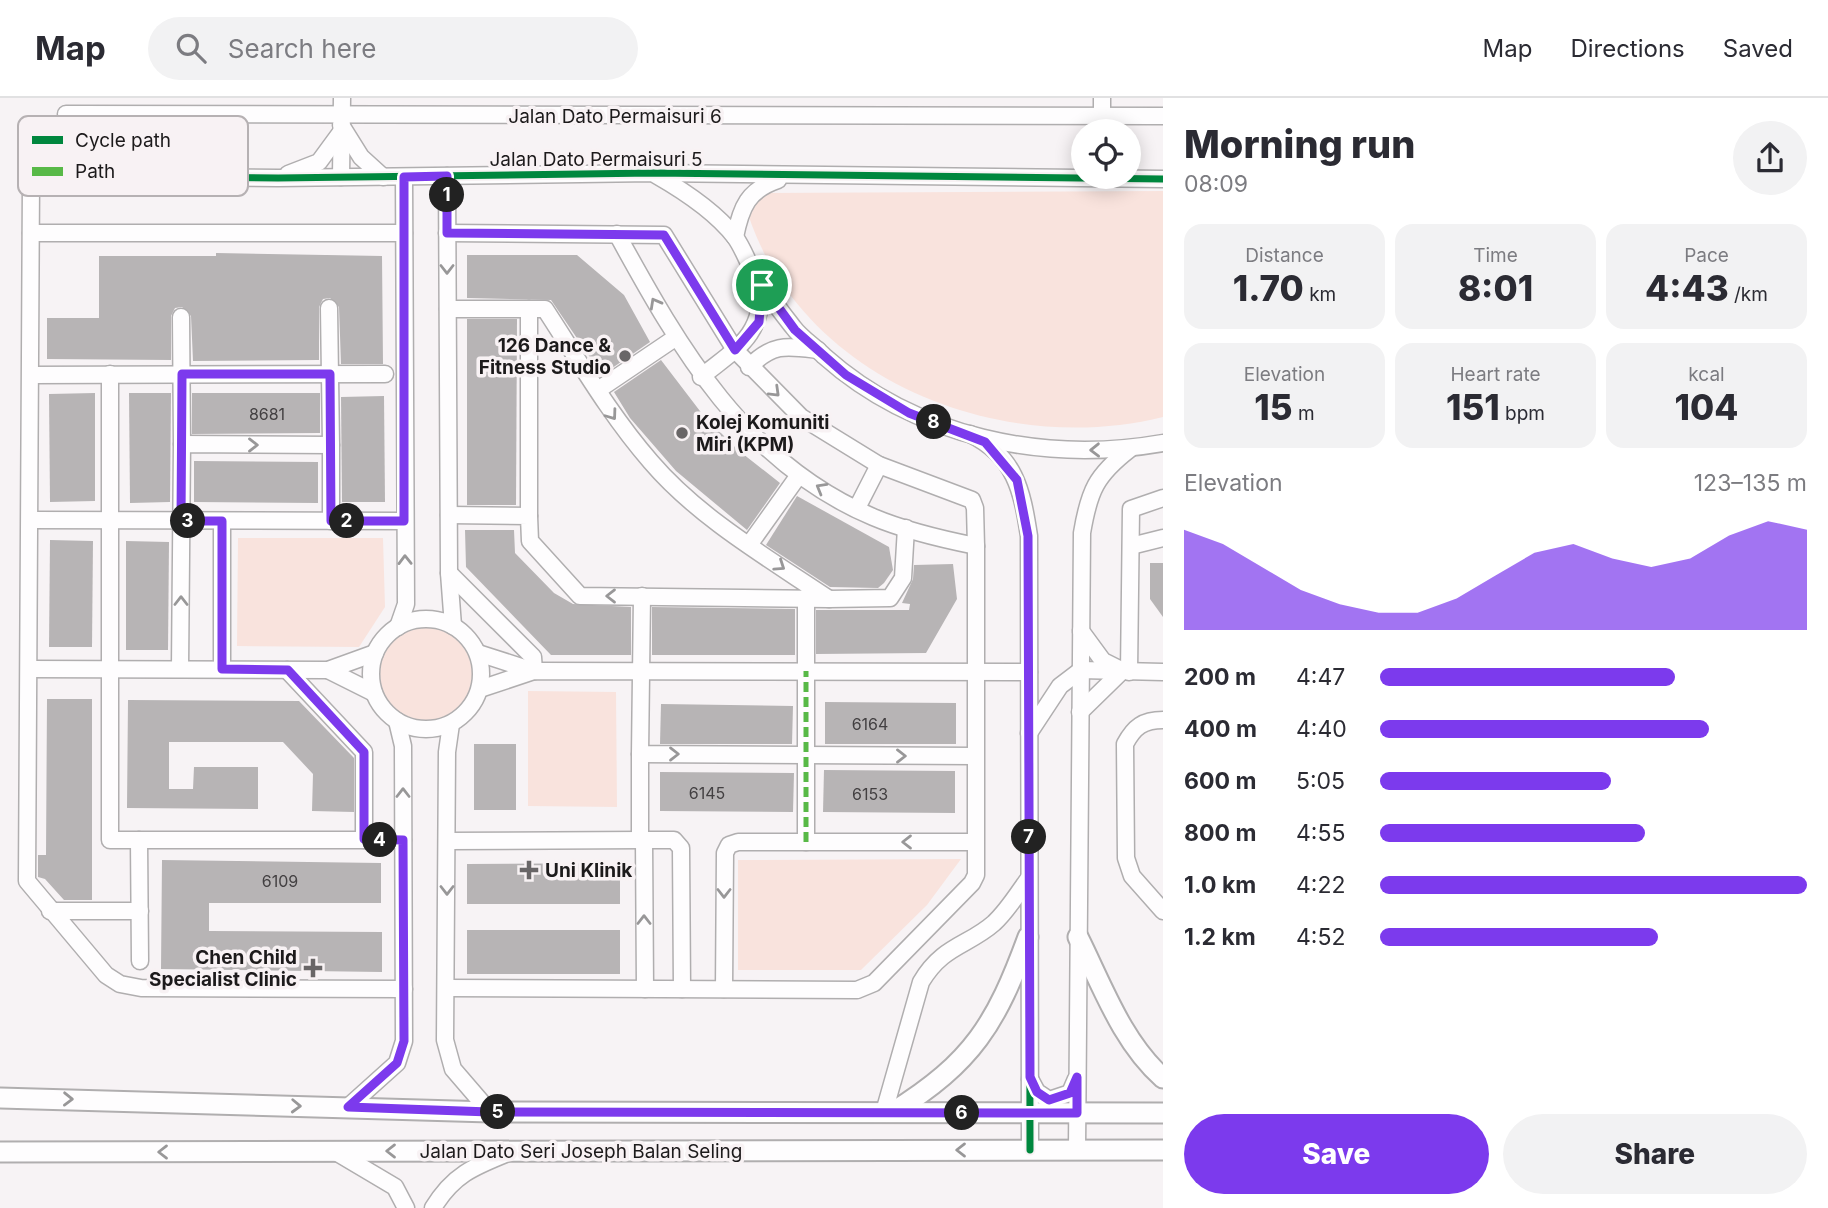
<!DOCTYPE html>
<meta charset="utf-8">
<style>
body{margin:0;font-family:Inter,sans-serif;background:#f2f2f3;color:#2b2b33;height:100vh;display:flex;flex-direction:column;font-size:26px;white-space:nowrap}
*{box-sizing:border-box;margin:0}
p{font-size:23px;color:#7c7c81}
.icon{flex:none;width:38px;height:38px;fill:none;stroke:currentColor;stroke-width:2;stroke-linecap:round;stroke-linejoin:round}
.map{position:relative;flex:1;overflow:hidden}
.details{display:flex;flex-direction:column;background:#fff;width:665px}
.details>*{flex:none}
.buttons{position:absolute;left:1071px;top:21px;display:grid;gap:14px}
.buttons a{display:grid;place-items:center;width:70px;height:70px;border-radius:50%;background:#fff;box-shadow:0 4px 18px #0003;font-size:35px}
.pin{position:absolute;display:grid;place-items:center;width:60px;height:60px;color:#fff;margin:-30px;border:4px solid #fff;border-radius:50%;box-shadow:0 2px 7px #0007}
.km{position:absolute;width:35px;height:35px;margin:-18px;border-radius:50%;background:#222;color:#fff;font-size:19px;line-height:35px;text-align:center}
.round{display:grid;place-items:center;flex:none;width:74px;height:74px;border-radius:37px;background:#f2f2f3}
.overview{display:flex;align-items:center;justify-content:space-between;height:119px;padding:0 21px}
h1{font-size:38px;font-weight:800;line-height:52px}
.figures{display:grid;grid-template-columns:repeat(3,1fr);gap:10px;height:119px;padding:7px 21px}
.figures div{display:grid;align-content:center;border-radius:18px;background:#f2f2f3;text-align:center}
.figures b{font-size:35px;font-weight:800}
.figures small{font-size:19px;font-weight:400}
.figures p{font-size:19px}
.chart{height:196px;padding:14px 21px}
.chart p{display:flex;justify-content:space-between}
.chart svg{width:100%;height:126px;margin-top:7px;fill:#7c3aed;opacity:.7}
.action{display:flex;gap:14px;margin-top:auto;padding:14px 21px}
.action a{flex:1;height:80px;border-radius:42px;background:#7c3aed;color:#fff;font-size:28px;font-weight:800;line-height:80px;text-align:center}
.action a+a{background:#f2f2f3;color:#2b2b33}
ul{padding:0 21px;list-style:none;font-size:23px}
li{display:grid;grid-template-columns:112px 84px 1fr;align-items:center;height:52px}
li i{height:18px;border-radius:9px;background:#7c3aed}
header{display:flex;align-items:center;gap:42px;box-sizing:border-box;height:98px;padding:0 35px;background:#fff;border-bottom:2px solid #e1e1e2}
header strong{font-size:33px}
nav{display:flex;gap:38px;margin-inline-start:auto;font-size:24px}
.search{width:490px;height:63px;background:#f2f2f3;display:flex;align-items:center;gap:18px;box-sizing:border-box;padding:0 24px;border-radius:38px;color:#7c7c81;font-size:26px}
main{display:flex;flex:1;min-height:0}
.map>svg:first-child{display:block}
.green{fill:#f9e3dd}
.building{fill:#b7b4b5}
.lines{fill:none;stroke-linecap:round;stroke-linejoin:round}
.minor-casing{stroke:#b0aeaf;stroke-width:19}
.major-casing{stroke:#b0aeaf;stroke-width:23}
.minor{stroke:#fefdfe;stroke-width:16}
.major{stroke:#fefdfe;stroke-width:19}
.quiet{stroke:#58b947;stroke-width:5;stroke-dasharray:10 5;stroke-linecap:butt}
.cycleway-casing{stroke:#f8f2f4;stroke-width:11}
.cycleway{stroke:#00873e;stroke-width:7}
.oneway{stroke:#989798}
.route-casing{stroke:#fff;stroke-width:14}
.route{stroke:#7c3aed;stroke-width:9}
.poi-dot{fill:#696667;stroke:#f8f2f4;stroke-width:2.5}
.labels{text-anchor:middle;stroke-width:7;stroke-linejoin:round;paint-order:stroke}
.number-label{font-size:16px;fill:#434042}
.street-label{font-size:19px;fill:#1c1a1b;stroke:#f8f2f4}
.poi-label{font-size:19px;font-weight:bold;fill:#1c1a1b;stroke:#f8f2f4;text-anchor:end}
.key{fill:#f8f2f4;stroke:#b6b1b3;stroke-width:2}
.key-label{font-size:19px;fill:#1c1a1b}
</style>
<header>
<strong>Map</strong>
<div class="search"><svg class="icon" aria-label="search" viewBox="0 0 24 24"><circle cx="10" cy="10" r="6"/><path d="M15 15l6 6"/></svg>Search here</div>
<nav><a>Map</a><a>Directions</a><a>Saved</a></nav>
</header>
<main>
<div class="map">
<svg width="1163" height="1110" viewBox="0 0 1163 1110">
<rect width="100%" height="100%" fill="#f7f3f5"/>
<g class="green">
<path d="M 1163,93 L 1163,319 C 1003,359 805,284 749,119 L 762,95 Z"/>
<path d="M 238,440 L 383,440 L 385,509 L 359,549 L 237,548 Z"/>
<circle cx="426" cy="576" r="46"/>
<path d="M 528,593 L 616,594 L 617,709 L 528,708 Z"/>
<path d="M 961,761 L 927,807 L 861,872 L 738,872 L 738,762 Z"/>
</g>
<g class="building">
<path d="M 216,155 L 382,158 L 383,266 L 341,266 L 339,209 L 330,200 L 323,201 L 319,209 L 319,262 L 193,263 L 191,218 L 182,209 L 175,210 L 171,218 L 171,262 L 47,261 L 47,220 L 99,220 L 99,158 L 216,158 Z"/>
<path d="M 467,157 L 577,157 L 624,197 L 650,244 L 602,277 L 551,202 L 467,200 Z"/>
<path d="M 467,221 L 517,221 L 516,407 L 467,407 Z"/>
<path d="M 661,262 L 703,317 L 738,352 L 780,385 L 747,432 L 676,373 L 630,320 L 614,294 Z"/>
<path d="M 95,295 L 95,403 L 50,404 L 49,296 Z"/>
<path d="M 129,295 L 171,295 L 170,404 L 130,405 Z"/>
<path d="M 192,295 L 320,295 L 320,335 L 192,336 Z"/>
<path d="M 384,298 L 385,404 L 342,404 L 341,299 Z"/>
<path d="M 194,363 L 318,364 L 318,405 L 194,404 Z"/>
<path d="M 797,398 L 889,449 L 893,472 L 884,485 L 878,490 L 830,489 L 766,447 Z"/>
<path d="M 465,432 L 514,432 L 515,455 L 554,495 L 573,506 L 631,509 L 631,557 L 551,557 L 466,469 Z"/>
<path d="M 50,442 L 93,443 L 92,549 L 49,549 Z"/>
<path d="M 126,443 L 169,444 L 168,552 L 126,552 Z"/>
<path d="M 1150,465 L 1163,465 L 1163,519 L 1150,501 Z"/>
<path d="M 953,466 L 957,501 L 926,555 L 816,556 L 816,512 L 909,512 L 910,506 L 902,505 L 913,481 L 914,467 Z"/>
<path d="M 652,509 L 795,511 L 795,557 L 652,557 Z"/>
<path d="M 47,601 L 92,601 L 92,802 L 64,802 L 45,781 L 38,779 L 38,757 L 46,757 Z"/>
<path d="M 128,602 L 299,603 L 354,660 L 354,714 L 312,713 L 313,676 L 283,644 L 169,644 L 169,691 L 193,691 L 194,669 L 258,669 L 258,711 L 127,710 Z"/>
<path d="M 825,604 L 956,605 L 956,646 L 825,646 Z"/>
<path d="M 661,606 L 793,608 L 792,646 L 660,646 Z"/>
<rect x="474" y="646" width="42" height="66"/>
<path d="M 824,672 L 955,673 L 955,715 L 823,714 Z"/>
<path d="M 660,674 L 794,675 L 793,714 L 660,713 Z"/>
<path d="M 162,762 L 381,765 L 381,805 L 209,805 L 209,833 L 382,834 L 382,874 L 161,871 Z"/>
<path d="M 620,765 L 620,806 L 467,806 L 467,766 Z"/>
<rect x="467" y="832" width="153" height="44"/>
</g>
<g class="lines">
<g class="minor-casing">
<g id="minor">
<path d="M 66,16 L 1163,18"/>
<path d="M 1102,18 L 1102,0"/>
<path d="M 341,27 L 361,59 L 383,79"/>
<path d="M 288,76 L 319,64 L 341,34"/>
<path d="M 656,77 C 684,93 715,113 735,139 C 743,150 748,165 755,177 C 766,195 780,212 793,229 C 801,240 814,248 824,258 C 915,339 1044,366 1163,345"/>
<path d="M 447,78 L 449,475 L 453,528"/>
<path d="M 341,79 L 342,0"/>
<path d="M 31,135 L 404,135"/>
<path d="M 617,136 C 680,251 745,365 873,419 C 906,433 941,441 976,448"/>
<path d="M 735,139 C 741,109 748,92 778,82"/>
<path d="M 329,210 L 331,347"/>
<path d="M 448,211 L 545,211 C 579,263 610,317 651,364 C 699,420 768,460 829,501 L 580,498 L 530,443 L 529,418 L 449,417"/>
<path d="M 529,211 L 529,418"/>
<path d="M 181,219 L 182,346"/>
<path d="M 749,269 C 773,245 786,248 818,252"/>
<path d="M 110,276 L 110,742 L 403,742"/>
<path d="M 31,277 L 385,276"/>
<path d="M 701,279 C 738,249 762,239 762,187"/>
<path d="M 598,292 L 675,240"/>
<path d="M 970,336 C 1015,358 1022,392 1029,438 L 1030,1052"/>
<path d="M 857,410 L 879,367"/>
<path d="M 30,422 L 404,423"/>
<path d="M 749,447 L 799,377"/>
<path d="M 1131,448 L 1163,440"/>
<path d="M 449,475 L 533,559 L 534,573"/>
<path d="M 642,498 L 640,656 L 974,658"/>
<path d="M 806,500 L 806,744"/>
<path d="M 829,501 L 890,500 L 903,480 L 906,430"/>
<circle cx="426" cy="576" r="55"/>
<path d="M 398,529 L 406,506 L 404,79"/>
<path d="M 1081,533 L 1103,563 L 1121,572"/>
<path d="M 478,555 L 534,573"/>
<path d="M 29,571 L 328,572 L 375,555"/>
<path d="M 180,571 L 182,346 L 331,347 L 331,423"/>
<path d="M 222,571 L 222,423"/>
<path d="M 287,572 L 364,654 L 364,742"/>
<path d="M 328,572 L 374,595"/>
<path d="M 1129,574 L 1131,411 L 1163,400"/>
<path d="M 480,591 L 534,573 L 1029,574"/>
<path d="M 1080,614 L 1121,574"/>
<path d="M 1163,622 C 1143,622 1134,629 1125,646 L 1126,760 L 1132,778 L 1163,813"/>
<path d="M 451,626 L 447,654 L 445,942 L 453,971 L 490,1014"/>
<path d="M 1029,635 L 1060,588 L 1081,572 L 1163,574"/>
<path d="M 640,656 L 640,742"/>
<path d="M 139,742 L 140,863"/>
<path d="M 447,743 L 644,742"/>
<path d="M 50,813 L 140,813"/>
<path d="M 446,890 L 857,892 L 874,885 L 972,785 L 976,777 L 976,448 L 975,410 L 972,402 L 879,367 L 801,319 L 735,252 L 664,137 L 447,135"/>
<path d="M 404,891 L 141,890 L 120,886 L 106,877 L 27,783 L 31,83 L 37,78 L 278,80 L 653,75 L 1163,81"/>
<path d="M 645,891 L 644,742 L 674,742 L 681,750 L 682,891"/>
<path d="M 724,891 L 725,755 L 729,747 L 738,744 L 975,744"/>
<path d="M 1030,981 L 1037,994 L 1049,1002 L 1070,995 L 1076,981"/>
<path d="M 348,1009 L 397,965 L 404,943 L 403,648 L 397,623"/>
<path d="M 884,1014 L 921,884 C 943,847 968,848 994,825 C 1008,812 1018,795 1029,780"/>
<path d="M 1077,1052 L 1082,435 C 1089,393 1096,377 1130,351"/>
<path d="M 336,1054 L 395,1089 L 406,1110"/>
<path d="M 433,1110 C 453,1077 473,1069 508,1055"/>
</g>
</g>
<g class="major-casing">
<g id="major">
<path d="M 1078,839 C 1102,887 1122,944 1163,980"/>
<path d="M 0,1000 L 490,1014 L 1163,1015"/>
<path d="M 893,1014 C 973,964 996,926 1028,839"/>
<path d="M 0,1054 L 1163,1052"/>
</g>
</g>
<use href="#minor" class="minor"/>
<use href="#major" class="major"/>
<path class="quiet" d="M 806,744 L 806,573"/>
<g class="cycleway-casing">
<g id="cycleway">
<path d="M 31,83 L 37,78 L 278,80 L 653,75 L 1163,81"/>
<path d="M 970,336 C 1015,358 1022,392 1029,438 L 1030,1052"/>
</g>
</g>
<use href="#cycleway" class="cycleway"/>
</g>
<defs><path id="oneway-chevron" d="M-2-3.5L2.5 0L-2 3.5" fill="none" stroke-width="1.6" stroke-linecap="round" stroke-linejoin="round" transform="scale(1.75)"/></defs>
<g class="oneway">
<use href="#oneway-chevron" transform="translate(447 171) rotate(90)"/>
<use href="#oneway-chevron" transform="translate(655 205) rotate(-119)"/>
<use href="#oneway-chevron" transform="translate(775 294) rotate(44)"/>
<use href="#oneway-chevron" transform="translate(612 317) rotate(54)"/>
<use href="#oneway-chevron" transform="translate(253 347)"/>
<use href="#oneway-chevron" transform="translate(1095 352) rotate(179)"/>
<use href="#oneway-chevron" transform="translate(821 390) rotate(-150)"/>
<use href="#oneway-chevron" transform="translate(405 462) rotate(-91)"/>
<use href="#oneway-chevron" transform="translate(780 468) rotate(34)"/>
<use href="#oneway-chevron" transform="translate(611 498) rotate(180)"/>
<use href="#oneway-chevron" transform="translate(181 503) rotate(-90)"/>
<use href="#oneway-chevron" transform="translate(674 656)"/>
<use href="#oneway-chevron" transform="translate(901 658)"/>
<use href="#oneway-chevron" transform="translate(403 695) rotate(-90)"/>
<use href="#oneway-chevron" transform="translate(907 744) rotate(-180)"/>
<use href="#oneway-chevron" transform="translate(447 792) rotate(90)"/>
<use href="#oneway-chevron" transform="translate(724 795) rotate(90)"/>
<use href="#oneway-chevron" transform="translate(644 822) rotate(-90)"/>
<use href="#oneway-chevron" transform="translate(68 1001) rotate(1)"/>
<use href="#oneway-chevron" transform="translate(296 1008) rotate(2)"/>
<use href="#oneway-chevron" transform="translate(961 1052) rotate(180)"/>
<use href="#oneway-chevron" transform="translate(391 1053) rotate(180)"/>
<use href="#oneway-chevron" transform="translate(163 1054) rotate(180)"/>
</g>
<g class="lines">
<g class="route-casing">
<path id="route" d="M 447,78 L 447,135 L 664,137 L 735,252 L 759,224 L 762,187 L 795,232 L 846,277 L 909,315 L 985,344 L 1017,382 L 1028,438 L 1030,979 L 1037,994 L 1049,1002 L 1070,995 L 1077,979 L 1077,1015 L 490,1014 L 348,1009 L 397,965 L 404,943 L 403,742 L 364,741 L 364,654 L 288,572 L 222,571 L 222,423 L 181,423 L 182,276 L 330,276 L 331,423 L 404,423 L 404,79 Z"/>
</g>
<use href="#route" class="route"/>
</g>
<g class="poi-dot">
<circle cx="625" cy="258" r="7"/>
<circle cx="682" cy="335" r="7"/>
<path d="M525.5 761.5h7v7h7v7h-7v7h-7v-7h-7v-7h7z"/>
<path d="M309.5 859.5h7v7h7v7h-7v7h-7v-7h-7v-7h7z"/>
</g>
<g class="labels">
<g class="number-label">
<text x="267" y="322">8681</text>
<text x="870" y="632">6164</text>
<text x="707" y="701">6145</text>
<text x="870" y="702">6153</text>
<text x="280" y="789">6109</text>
</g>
<g class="street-label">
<text x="615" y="25">Jalan Dato Permaisuri 6</text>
<text x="596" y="68">Jalan Dato Permaisuri 5</text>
<text x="581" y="1060">Jalan Dato Seri Joseph Balan Seling</text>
</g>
<g class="poi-label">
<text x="611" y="254">126 Dance &amp;<tspan x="611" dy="22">Fitness Studio</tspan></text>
<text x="696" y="331" text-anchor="start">Kolej Komuniti<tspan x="696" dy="22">Miri (KPM)</tspan></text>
<text x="545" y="779" text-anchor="start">Uni Klinik</text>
<text x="297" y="866">Chen Child<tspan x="297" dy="22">Specialist Clinic</tspan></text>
</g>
</g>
<rect x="18" y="18" width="230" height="80" rx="10" class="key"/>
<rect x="32" y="38" width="31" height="8" fill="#00873e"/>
<rect x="32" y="69" width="31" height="9" fill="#58b947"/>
<g class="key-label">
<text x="75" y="49">Cycle path</text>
<text x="75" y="80">Path</text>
</g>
</svg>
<div class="buttons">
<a><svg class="icon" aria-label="locate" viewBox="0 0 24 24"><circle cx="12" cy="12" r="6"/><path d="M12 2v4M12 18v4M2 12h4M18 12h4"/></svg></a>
</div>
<div class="pin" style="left:762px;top:187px;background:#1e9e55"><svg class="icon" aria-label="arrive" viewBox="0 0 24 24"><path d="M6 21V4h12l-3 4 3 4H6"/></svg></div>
<b class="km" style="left:447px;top:97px">1</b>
<b class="km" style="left:347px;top:423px">2</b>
<b class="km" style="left:188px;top:423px">3</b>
<b class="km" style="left:380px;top:742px">4</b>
<b class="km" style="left:498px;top:1014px">5</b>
<b class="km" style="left:962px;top:1015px">6</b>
<b class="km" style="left:1029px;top:739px">7</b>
<b class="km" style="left:934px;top:324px">8</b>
</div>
<section class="details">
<div class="overview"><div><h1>Morning run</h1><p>08:09</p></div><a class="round"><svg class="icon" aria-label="share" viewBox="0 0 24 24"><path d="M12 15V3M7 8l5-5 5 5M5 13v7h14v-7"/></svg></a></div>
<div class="figures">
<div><p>Distance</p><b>1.70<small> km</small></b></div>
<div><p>Time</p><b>8:01</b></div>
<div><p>Pace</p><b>4:43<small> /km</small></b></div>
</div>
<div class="figures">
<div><p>Elevation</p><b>15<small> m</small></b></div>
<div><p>Heart rate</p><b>151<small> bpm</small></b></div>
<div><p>kcal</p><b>104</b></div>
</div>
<div class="chart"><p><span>Elevation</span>123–135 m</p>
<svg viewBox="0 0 160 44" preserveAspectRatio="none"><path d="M0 44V9L10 14L20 22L30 30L40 35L50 38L60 38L70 33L80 25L90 17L100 14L110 19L120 22L130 19L140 11L150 6L160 9V44z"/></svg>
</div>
<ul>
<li><b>200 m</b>4:47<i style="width:69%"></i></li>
<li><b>400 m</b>4:40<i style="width:77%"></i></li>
<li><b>600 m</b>5:05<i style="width:54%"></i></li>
<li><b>800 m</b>4:55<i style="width:62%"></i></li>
<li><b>1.0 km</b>4:22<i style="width:100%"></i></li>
<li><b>1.2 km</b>4:52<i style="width:65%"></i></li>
</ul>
<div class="action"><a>Save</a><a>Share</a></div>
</section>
</main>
